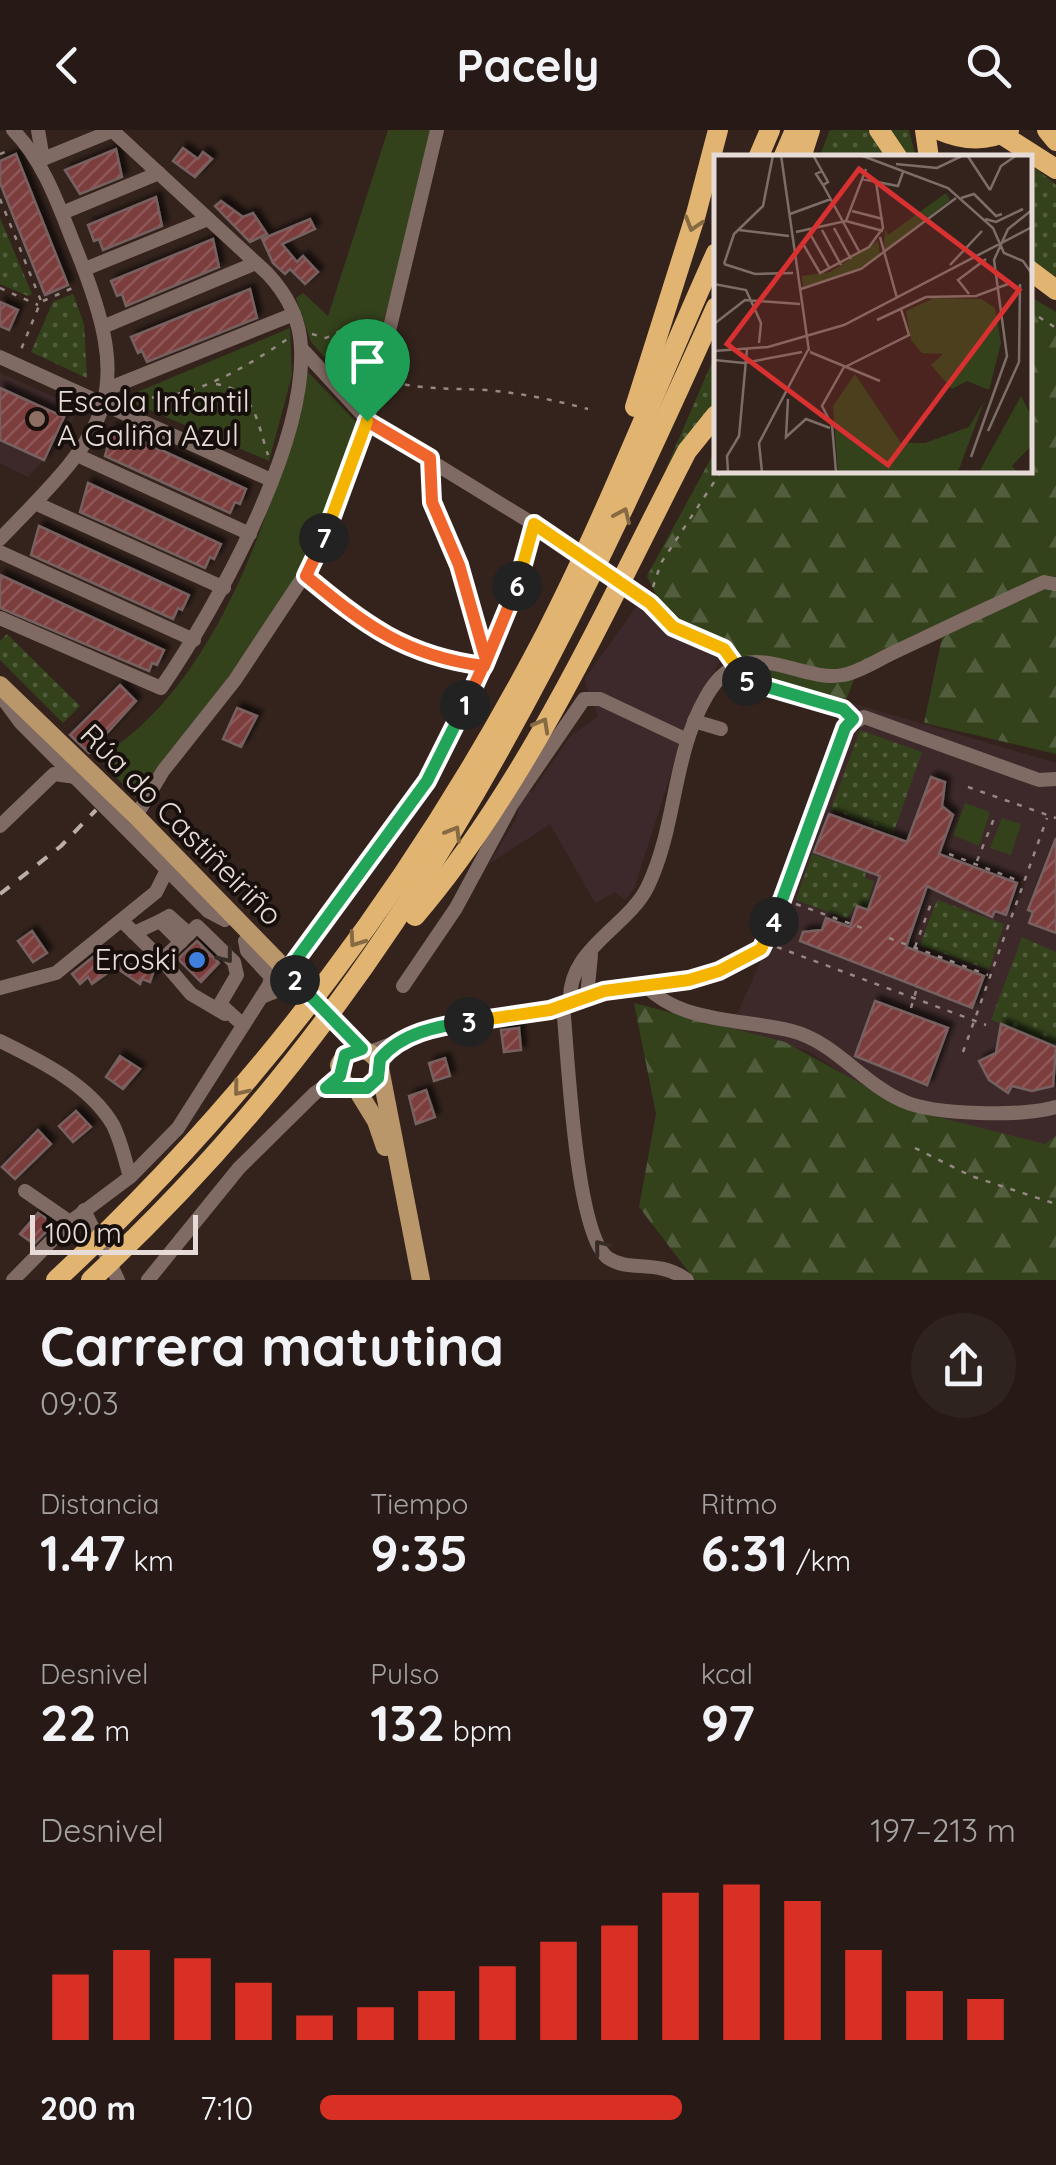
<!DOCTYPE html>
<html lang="es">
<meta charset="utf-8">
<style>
body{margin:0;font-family:Quicksand,sans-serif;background:#2f231f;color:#f1f3f6;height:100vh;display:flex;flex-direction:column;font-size:38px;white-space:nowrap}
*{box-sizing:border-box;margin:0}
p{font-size:32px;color:#a4a1a1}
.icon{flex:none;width:55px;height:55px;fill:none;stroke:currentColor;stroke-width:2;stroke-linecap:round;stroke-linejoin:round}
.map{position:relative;height:1150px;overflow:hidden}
.sheet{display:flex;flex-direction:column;background:#271a16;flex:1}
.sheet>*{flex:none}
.scale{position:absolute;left:30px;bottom:25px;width:168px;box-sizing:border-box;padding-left:10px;border:5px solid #e7dbd7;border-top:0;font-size:28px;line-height:35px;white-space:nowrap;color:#e7dbd7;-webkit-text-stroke:8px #160f0c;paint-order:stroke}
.pin{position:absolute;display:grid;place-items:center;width:85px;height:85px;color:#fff;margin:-102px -42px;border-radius:50% 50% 50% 0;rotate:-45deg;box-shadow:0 0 10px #0007}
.pin .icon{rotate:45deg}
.km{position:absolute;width:50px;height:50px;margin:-25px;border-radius:50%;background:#222;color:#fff;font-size:28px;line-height:50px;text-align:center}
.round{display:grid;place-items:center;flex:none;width:105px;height:105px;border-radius:52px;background:#2f231f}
.headline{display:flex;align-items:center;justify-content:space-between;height:170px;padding:0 40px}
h1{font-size:55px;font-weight:700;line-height:75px}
.figures{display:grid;grid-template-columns:repeat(3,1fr);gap:15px;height:170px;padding:10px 40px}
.figures div{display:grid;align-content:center}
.figures b{font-size:50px;font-weight:700}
.figures small{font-size:28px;font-weight:400}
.figures p{font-size:28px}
.chart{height:280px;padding:20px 40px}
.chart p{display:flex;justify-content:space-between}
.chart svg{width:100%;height:180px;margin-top:10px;stroke:#d93025;stroke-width:6}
ul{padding:0 40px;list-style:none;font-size:32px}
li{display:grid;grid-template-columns:160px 120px 1fr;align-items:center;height:75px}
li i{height:25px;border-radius:12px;background:#d93025}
header{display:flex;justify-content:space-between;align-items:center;height:130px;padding:0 40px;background:#271a16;font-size:45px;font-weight:700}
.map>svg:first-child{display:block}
.industrial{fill:#3d292c}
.education{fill:#3d2929}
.grass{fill:url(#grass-dots)}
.forest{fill:url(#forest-firs)}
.park{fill:#34421c}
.building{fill:url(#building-hatch);stroke:#766160;stroke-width:2.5;filter:url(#shadow)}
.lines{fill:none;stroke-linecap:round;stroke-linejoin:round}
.path{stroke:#968883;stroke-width:2.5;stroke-dasharray:5 8;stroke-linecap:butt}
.minor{stroke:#7f6b63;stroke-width:14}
.major{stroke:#ba976b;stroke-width:18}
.highway{stroke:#e1b571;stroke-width:20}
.rail{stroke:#bbaeaa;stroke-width:4;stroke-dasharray:12 12;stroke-linecap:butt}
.oneway{stroke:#866a44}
.oneway2{stroke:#362b26}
.split-1-casing{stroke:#fff;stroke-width:20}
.split-2-casing{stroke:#fff;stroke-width:20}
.split-3-casing{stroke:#fff;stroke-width:20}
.split-4-casing{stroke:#fff;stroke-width:20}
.split-5-casing{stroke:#fff;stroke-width:20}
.split-6-casing{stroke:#fff;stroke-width:20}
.split-7-casing{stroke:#fff;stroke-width:20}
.split-8-casing{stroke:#fff;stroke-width:20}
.split-1{stroke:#f0652b;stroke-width:12}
.split-2{stroke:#22a559;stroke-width:12}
.split-3{stroke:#22a559;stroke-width:12}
.split-4{stroke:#f5b400;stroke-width:12}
.split-5{stroke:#22a559;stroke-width:12}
.split-6{stroke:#f5b400;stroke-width:12}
.split-7{stroke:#f0652b;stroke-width:12}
.split-8{stroke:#f5b400;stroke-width:12}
.education-dot{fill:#8d6e63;stroke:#160f0c;stroke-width:4}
.shop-dot{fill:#3f7fe0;stroke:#160f0c;stroke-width:4}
.labels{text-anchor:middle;stroke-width:8;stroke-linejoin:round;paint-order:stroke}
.poi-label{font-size:30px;fill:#e7dbd7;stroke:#160f0c;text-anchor:start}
.street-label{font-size:30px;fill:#e7dbd7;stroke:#160f0c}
.inset-road{fill:none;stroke:#7c6d67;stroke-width:2.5}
.view{fill:#d73131;fill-opacity:0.15;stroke:#d73131;stroke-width:5}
.inset-edge{fill:none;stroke:#e7dbd7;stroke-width:5}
</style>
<header><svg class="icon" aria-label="back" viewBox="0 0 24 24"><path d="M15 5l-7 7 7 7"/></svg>Pacely<svg class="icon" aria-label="search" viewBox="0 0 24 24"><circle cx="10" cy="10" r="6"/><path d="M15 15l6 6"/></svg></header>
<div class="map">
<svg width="1056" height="1150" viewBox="0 0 1056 1150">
<defs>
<pattern id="grass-dots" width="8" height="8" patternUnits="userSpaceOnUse" patternTransform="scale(2.5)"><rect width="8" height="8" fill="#34421c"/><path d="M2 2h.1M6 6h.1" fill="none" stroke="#515d3c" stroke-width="1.8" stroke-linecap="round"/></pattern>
<pattern id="forest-firs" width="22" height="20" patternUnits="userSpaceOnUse" patternTransform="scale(2.5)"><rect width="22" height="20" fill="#34421c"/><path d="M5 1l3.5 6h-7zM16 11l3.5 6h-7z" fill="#515d3c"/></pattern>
<pattern id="building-hatch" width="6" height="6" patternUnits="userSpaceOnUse" patternTransform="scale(2.5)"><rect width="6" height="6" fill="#7c3d3e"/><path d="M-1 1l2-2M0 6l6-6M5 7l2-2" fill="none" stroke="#8f5859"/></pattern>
<filter id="shadow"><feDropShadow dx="5" dy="-5" stdDeviation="2.5" flood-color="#0009"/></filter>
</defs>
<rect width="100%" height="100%" fill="#34231d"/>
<path class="industrial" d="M 639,473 L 667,502 L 722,527 L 686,596 L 634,759 L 625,770 L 615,762 L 595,773 L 550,694 L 489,734 L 516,689 L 521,667 L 533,660 L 570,607 L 598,586 L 584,550 Z"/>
<g class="education">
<path d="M 0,243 L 78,278 L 62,310 L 28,347 L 0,333 Z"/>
<path d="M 845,571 L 1056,633 L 1056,1030 L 891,975 L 808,921 L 730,901 L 762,828 L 754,817 Z"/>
</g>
<g class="grass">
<path d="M 830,0 L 909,0 L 916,28 L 819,28 Z"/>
<path d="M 1028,32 L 1056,55 L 1056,147 L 1029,128 Z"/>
<path d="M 0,88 L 32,164 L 28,166 L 0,154 Z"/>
<path d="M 73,164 L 84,194 L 87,248 L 31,222 L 53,172 Z"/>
<path d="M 716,223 L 716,271 L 665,341 Z"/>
<path d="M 7,504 L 80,576 L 63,593 L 0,530 L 0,511 Z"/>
<path d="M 860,600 L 922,622 L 893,704 L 831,679 Z"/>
<path d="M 812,724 L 866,742 L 865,748 L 874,751 L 868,772 L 879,776 L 879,783 L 855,776 L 847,789 L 796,770 Z"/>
<path d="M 937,770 L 1004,794 L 989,840 L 920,815 Z"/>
<path d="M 1022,807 L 1056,822 L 1056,915 L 991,890 Z"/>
</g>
<g class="forest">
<path d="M 1029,166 L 1056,182 L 1056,624 L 924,593 L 942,508 L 855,547 L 846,570 L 760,552 L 668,489 L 647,446 L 716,319 L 716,340 L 1028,340 Z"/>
<path d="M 634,873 L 785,912 L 907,979 L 1045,1014 L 1056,1006 L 1056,1150 L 695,1150 L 639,1077 L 656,984 Z"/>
</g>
<g class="park">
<path d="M 388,0 L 435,0 L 364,265 L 360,267 L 311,212 L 296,168 L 303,163 L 328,186 Z"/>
<path d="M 290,198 L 292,245 L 269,331 L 131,272 L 130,265 Z"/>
<path d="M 308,242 L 358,294 L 304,441 L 140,672 L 98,628 C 219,557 277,370 308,242 Z"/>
<path d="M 965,673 L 990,682 L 979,716 L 953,705 Z"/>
<path d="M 1002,688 L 1021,694 L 1011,725 L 990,718 Z"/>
</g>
<g class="building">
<path d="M 183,18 L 198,29 L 203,22 L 212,29 L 195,47 L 173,31 Z"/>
<path d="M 116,19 L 122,47 L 80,64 L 65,40 Z"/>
<path d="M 16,24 L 68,155 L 45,165 L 0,53 L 0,31 Z"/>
<path d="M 156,67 L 162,96 L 103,120 L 99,109 L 94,111 L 88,95 Z"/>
<path d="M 221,71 L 243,87 L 253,83 L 267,104 L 250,112 L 215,76 Z"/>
<path d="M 310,89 L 315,99 L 282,114 L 297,132 L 303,126 L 318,142 L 305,154 L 290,139 L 285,144 L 273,133 L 262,109 Z"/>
<path d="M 213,109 L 219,137 L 126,176 L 122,164 L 117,166 L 111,151 Z"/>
<path d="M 250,159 L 257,188 L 147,232 L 142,221 L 138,223 L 131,207 Z"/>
<path d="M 0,172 L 18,180 L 9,200 L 0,196 Z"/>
<path d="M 0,258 L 64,287 L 44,330 L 0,310 Z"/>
<path d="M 113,298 L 246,359 L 240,374 L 235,372 L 230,383 L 105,326 Z"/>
<path d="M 88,353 L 221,414 L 214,429 L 210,427 L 205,438 L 80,382 Z"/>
<path d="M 39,396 L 189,465 L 182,480 L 178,478 L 173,489 L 31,425 Z"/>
<path d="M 0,445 L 164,520 L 157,535 L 152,533 L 149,541 L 0,478 Z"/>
<path d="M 120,555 L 136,571 L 89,623 L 70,605 Z"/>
<path d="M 237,578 L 257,586 L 241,617 L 223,609 Z"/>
<path d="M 931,647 L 945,652 L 942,676 L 953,685 L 939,724 L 1017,753 L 1006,785 L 995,781 L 992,787 L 927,756 L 906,817 L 984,846 L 972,878 L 800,811 L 803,802 L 822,800 L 826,788 L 850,797 L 857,776 L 868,780 L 880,746 L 814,722 L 829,684 L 907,712 Z"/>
<path d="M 1056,708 L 1056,803 L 1029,793 L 1033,782 L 1028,780 Z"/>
<path d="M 32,801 L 47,823 L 33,832 L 18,811 Z"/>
<path d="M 197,811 L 219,833 L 201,852 L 178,829 Z"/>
<path d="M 143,826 L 149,832 L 146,840 L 153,843 L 150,852 L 142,849 L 140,854 L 118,839 L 121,831 L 138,837 Z"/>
<path d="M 93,827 L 106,844 L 92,854 L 88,847 L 80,854 L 72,844 Z"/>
<path d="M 875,871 L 948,898 L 927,955 L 855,926 Z"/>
<path d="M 1001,894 L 1056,917 L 1053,956 L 1032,961 L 1012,956 L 1008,963 L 989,950 L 979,931 L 996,923 Z"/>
<path d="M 519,898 L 521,920 L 504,922 L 501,900 Z"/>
<path d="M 120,926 L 140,939 L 123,959 L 106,947 Z"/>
<path d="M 445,928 L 450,946 L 434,951 L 429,933 Z"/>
<path d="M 426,960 L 435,987 L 416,994 L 409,966 Z"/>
<path d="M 76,981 L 91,997 L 73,1012 L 59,996 Z"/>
<path d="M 38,1000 L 51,1014 L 15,1049 L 2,1037 Z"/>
<path d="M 38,1083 L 54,1094 L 34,1114 L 20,1104 Z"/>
</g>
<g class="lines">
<g class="path">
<path d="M 0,24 L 10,20"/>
<path d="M 0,69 L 41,171 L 20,222"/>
<path d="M 0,158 L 38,175"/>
<path d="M 43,171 L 77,156"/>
<path d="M 1028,180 L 1056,198"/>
<path d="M 312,204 L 326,208 L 348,197"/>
<path d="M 392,252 C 427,260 452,258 486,260 C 521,263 554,270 588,279"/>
<path d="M 216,254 C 256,260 257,293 268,325"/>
<path d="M 126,266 C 184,276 243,239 289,208"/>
<path d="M 314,453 C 367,499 412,527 482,536"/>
<path d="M 653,457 L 661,433 L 722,340"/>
<path d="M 486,528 L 533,410"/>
<path d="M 968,657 L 1056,688"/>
<path d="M 949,724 L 1022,752"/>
<path d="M 977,731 L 995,686"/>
<path d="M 796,774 L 865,799"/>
<path d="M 889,808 L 988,845"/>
<path d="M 777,817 L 986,895"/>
<path d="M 915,817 L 933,768"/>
<path d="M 298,830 L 427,651 L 486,530 L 459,435 L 439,396 L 428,343"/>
<path d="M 911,878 L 916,861"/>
<path d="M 963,922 L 1047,688"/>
<path d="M 915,1018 L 971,1046 L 1056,1074"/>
</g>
<g class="minor">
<path d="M 38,0 L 43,29 L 114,0"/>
<path d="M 62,83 L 159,43"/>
<path d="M 85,139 L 208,89"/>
<path d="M 105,196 L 256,133"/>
<path d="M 301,218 L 372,295 L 540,398 L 650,473 L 673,497 L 719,515 L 749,553 L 843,579 L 853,589"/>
<path d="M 0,227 L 271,350"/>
<path d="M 107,259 L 294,184"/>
<path d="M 79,326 L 250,404"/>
<path d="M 35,373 L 224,458"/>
<path d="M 0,409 C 111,296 137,268 74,114 C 58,74 44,32 13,0"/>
<path d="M 0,422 L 194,510"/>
<path d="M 0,488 L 161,558 C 216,478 306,316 301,218 C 300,189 286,163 267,143 L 113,1"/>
<path d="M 4,570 L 20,592 L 208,781 L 225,790"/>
<path d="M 694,591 L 721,599"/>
<path d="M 136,686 L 163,641 L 235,550 L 317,426 L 364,306 L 437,0"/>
<path d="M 0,696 L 54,644 L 76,647"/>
<path d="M 122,791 L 162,830 L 197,796 L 234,832 L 237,845 L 220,874 L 243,895"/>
<path d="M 160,791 L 169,786 L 189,804"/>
<path d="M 134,803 L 160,791 L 181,812"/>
<path d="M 162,830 L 191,864 L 225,884"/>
<path d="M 403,856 L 456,778 L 512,674 L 584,569 L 600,569 L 687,610"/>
<path d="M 646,856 C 682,894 746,889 792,901 C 835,912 863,954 903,971 C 933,985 1025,987 1056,977"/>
<path d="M 0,858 L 56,843 L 156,762 L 167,740"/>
<path d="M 264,866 L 279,860 L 298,865"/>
<path d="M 587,866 L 591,825"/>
<path d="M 570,873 C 567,818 628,798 648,756 C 677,695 672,626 706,567 C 744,498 798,554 843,545 C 861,542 882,527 899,520 C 947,497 996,474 1044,452 L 1054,454"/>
<path d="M 563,876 C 568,923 575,1104 608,1128 C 630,1143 657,1128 687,1150"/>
<path d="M 0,911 C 39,930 90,955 113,995 C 121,1011 125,1030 130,1047"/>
<path d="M 370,922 L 432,898 L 545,881 L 604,861 L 706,846 L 758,822 L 766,813 L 845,598 L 864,587 L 1039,650 L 1056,649"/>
<path d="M 25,1061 L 70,1092 L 130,1047 L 178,998 L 269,855 L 271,847 L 247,821 L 245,811"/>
<path d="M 84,1080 L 118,1150"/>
<path d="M 13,1150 L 70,1092"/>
<path d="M 148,1150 L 239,1038 L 315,963 L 340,946"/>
</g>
<g class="major">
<path d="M 0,555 L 136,686 L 363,919"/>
<path d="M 378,948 L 367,959 L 353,959 L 343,952 L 339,935 C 348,916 368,914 379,933 L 421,1150"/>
<path d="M 357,960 L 376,991 L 385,1017"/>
</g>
<g class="highway">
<path d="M 879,0 L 898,28"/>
<path d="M 925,0 L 929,28"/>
<path d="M 939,0 C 962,10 985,13 1009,0"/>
<path d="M 1047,0 L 1056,11"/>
<path d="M 1001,4 L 1056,39"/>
<path d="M 758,28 L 770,0"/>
<path d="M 783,28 L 795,0"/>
<path d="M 801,28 L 810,0"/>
<path d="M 1028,139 L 1056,160"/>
<path d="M 635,277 L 696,84 L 718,0"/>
<path d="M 415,786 C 528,654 607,476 687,321 L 716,285"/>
<path d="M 56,1150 C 256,966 421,744 546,503 C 609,380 659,249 716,123"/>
<path d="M 91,1150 C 394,869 550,547 716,177"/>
</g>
<path class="rail" d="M 0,764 L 61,716 L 96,680"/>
</g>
<defs><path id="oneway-chevron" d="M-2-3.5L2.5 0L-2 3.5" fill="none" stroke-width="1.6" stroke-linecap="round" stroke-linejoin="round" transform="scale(2.5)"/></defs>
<g class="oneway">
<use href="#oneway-chevron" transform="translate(693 94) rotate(107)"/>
<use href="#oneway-chevron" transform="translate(623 385) rotate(-66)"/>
<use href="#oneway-chevron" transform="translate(542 595) rotate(-61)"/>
<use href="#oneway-chevron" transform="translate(454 703) rotate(-59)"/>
<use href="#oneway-chevron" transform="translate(356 810) rotate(125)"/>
<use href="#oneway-chevron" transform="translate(240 959) rotate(129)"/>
</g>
<g class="oneway2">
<use href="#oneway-chevron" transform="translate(226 826) rotate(52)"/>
<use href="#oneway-chevron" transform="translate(601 1117) rotate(-129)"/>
</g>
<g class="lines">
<g class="split-1-casing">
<path id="split-1" d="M 367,291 L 430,328 L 432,372 L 459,435 L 486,530 L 465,575"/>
</g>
<g class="split-2-casing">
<path id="split-2" d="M 295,850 L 287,842 L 427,651 L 465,575"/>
</g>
<g class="split-3-casing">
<path id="split-3" d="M 295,850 L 362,919 L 345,925 L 340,946 L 326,958 L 367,958 L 378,948 L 380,929 C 401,903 438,896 469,892"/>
</g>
<g class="split-4-casing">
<path id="split-4" d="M 469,892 L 550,880 L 604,861 L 689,850 L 719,841 L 761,819 L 774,792"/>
</g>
<g class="split-5-casing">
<path id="split-5" d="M 747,551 L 843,579 L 853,589 L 845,598 L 774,792"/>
</g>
<g class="split-6-casing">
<path id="split-6" d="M 517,456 L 534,394 L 650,473 L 673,497 L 724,519 L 747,551"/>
</g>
<g class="split-7-casing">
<path id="split-7" d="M 324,408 L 306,446 C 365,495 405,526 484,536 L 517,456"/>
</g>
<g class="split-8-casing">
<path id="split-8" d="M 324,408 L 367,291"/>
</g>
<use href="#split-1" class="split-1"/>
<use href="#split-2" class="split-2"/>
<use href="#split-3" class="split-3"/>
<use href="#split-4" class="split-4"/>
<use href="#split-5" class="split-5"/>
<use href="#split-6" class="split-6"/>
<use href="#split-7" class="split-7"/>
<use href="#split-8" class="split-8"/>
</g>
<circle class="education-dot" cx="37" cy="289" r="10"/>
<circle class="shop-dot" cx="197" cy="830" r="10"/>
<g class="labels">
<g class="poi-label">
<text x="57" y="282">Escola Infantil<tspan x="57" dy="34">A Galiña Azul</tspan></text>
<text x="177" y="840" text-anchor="end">Eroski</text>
</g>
<g class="street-label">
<text transform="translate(181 695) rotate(45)" y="10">Rúa do Castiñeiriño</text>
</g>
</g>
<g transform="translate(714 25)">
<rect width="318" height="318" fill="#34231d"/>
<path d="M 220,143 L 267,144 L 281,153 L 287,188 L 275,235 L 253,226 L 238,234 L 217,210 L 229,199 L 208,198 L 197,185 L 192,156 ZM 141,219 L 187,288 L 211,288 L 255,272 L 270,247 L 244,317 L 124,317 L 119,251 ZM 307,241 L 317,261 L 317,291 L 298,311 L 303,317 L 265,317 Z" fill="#34421c"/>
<path d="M 232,38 L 236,45 L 170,96 L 171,74 L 174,80 ZM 164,86 L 166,100 L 141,116 L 89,132 L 88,121 L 116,117 Z" fill="#34421c"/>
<path class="inset-road" d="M 67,0 L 95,196M 99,0 L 114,27 L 109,30 L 102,19 L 108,16M 146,0 L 234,33 L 279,73 L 290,98 L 309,106 L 318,119M 253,0 L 276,35M 182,9 L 223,13 L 250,0M 148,24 L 184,31 L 189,17M 109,30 L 146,98M 276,35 L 287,11 L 303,0M 247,43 L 260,39 L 282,61 L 288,59M 138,56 L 169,64M 76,59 L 117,44M 271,64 L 282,67 L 309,54M 132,66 L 169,76M 120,73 L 137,104M 25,75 L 75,81M 108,75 L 127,110M 82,77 L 132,66 L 152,14M 95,77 L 116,114M 166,82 L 183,143M 88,87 L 106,118 L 155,92 L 169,73 L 162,27M 10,109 L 20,79 L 49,51 L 59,0M 10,109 L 41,119 L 79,118M 236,110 L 268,76M 0,129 L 32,135 L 47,168 L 45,188M 87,134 L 147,114 L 242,43M 255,139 L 244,125 L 272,104M 163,165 L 212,142 L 262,141 L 294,129M 0,169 L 31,145 L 86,149M 0,196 L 54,192 L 130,170 L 318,72M 96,197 L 166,226M 0,205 L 30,208 L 88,197M 131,212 L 195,180 L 187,154M 74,244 L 72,282 L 92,264 L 116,273M 274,276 L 305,207 L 306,129M 257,302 L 293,201 L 280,105 L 294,74 L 318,55M 14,317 L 13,301 L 25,281 L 33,194M 48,317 L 45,288 L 94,195M 122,317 L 118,270 L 108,251 L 130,212"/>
<path class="view" d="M 145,14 L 305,135 L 174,310 L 13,189 Z"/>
<rect width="318" height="318" class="inset-edge"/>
</g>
</svg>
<div class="scale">100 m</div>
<div class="pin" style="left:367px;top:291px;background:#1e9e55"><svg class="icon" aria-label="arrive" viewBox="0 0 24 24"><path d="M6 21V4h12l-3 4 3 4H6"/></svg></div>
<b class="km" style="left:465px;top:575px">1</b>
<b class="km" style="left:295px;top:850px">2</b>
<b class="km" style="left:469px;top:892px">3</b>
<b class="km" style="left:774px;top:792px">4</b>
<b class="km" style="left:747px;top:551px">5</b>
<b class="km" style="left:517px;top:456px">6</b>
<b class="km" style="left:324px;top:408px">7</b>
</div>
<section class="sheet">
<div class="headline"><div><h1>Carrera matutina</h1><p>09:03</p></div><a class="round"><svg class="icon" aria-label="share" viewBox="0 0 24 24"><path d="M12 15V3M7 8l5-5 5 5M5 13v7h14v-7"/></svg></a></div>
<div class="figures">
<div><p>Distancia</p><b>1.47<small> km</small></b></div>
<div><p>Tiempo</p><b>9:35</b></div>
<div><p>Ritmo</p><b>6:31<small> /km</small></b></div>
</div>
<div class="figures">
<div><p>Desnivel</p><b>22<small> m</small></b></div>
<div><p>Pulso</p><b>132<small> bpm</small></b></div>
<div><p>kcal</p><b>97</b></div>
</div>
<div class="chart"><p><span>Desnivel</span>197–213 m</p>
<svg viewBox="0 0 160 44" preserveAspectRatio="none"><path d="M5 44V28M15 44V22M25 44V24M35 44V30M45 44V38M55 44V36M65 44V32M75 44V26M85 44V20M95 44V16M105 44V8M115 44V6M125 44V10M135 44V22M145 44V32M155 44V34"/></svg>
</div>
<ul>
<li><b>200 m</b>7:10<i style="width:52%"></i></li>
</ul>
</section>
